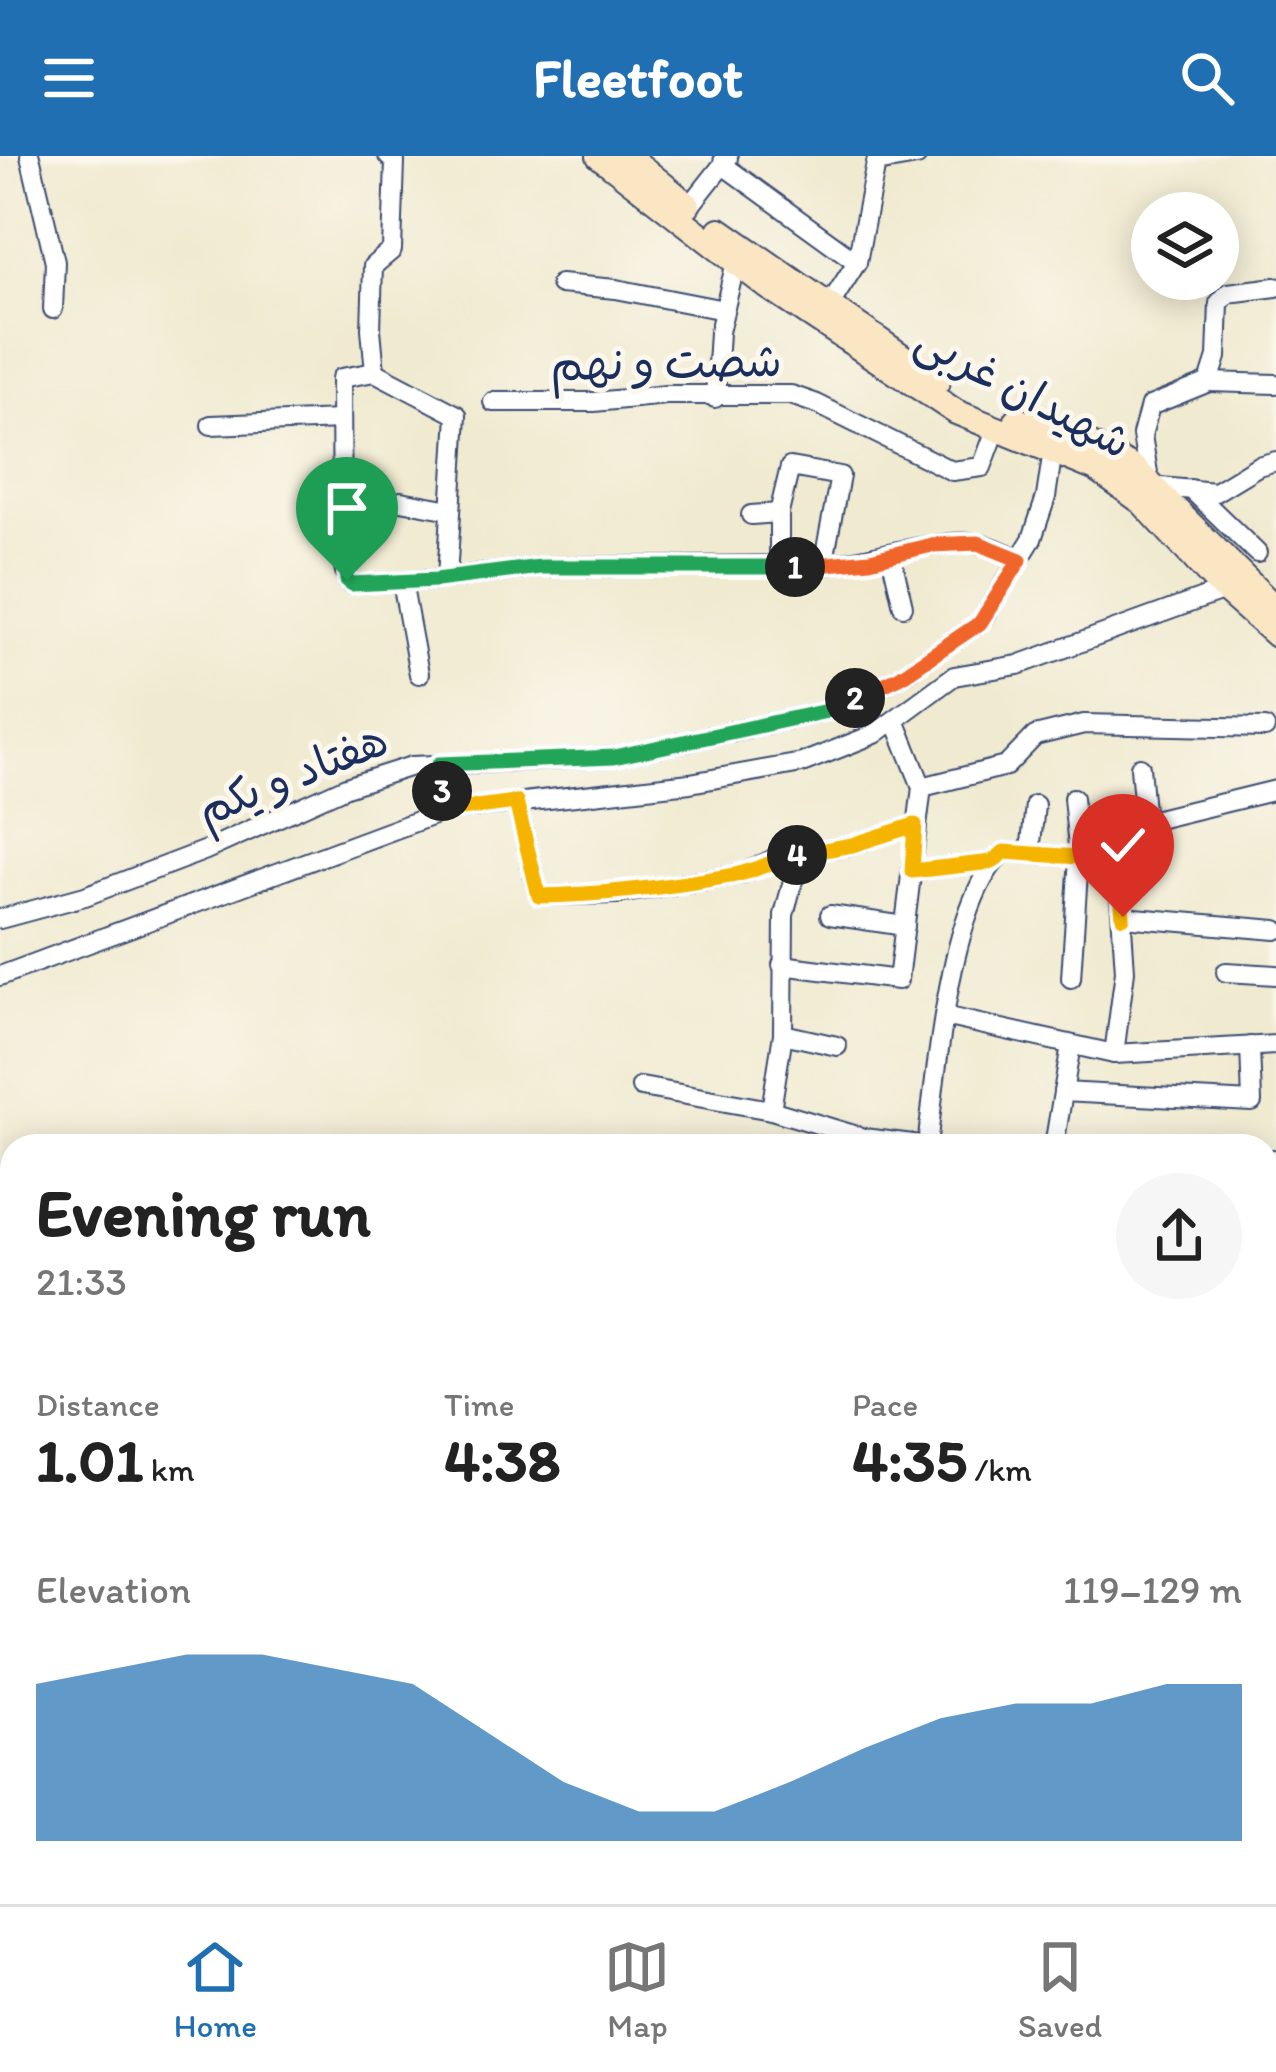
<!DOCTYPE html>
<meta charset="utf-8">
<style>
body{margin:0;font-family:Itim,"Playpen Sans Arabic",sans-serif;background:#f6f6f6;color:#222;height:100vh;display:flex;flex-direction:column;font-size:45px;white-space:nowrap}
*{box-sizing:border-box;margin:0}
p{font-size:39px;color:#767676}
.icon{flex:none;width:66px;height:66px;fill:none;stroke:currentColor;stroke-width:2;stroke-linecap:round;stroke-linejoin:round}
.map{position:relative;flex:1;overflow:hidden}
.sheet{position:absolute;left:0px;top:978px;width:1278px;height:771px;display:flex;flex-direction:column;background:#fff;border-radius:36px 36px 0 0;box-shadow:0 6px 30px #0003}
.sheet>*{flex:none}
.buttons{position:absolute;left:1131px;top:36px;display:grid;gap:24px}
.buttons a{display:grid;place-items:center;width:108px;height:108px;border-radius:50%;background:#fff;box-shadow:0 6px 30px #0003;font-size:60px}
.pin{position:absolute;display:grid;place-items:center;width:102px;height:102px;color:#fff;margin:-123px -51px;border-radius:50% 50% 50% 0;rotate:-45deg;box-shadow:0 0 12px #0007}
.pin .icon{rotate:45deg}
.km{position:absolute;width:60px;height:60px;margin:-30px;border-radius:50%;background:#222;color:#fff;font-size:33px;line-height:60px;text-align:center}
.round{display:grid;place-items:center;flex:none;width:126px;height:126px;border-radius:63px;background:#f6f6f6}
.headline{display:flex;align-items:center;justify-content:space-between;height:204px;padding:0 36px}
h1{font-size:66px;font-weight:700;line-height:90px}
.figures{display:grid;grid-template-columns:repeat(3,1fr);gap:18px;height:204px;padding:12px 36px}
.figures div{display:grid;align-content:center}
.figures b{font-size:60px;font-weight:700}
.figures small{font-size:33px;font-weight:400}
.figures p{font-size:33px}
.chart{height:336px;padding:24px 36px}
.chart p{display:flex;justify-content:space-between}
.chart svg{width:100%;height:216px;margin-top:12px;fill:#1f6fb2;opacity:.7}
header{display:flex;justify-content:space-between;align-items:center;height:156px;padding:0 36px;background:#1f6fb2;color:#fff;font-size:54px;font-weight:700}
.menu{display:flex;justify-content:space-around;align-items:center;height:168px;border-top:3px solid #e0e0e0;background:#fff;font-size:33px;color:#767676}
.menu a{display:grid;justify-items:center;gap:6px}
.menu .active{color:#1f6fb2}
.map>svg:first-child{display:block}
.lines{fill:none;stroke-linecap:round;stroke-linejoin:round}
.minor-casing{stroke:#3b4b6f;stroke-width:22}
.secondary-casing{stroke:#3b4b6f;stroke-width:28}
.path{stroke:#3b4b6f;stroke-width:3;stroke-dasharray:3 9;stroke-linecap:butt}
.minor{stroke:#fff;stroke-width:18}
.secondary{stroke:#fbe6c4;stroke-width:24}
.split-1-casing{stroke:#fff;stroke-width:24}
.split-2-casing{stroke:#fff;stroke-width:24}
.split-3-casing{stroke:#fff;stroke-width:24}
.split-4-casing{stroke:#fff;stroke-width:24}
.split-5-casing{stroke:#fff;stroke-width:24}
.split-1{stroke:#22a559;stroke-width:15}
.split-2{stroke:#f0652b;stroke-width:15}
.split-3{stroke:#22a559;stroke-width:15}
.split-4{stroke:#f5b400;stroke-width:15}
.split-5{stroke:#f5b400;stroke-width:15}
.labels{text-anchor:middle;stroke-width:10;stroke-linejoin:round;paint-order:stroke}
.street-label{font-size:45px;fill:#1b2f5e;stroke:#fbf7ec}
</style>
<header><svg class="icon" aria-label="menu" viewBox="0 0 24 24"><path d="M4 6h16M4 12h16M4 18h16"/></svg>Fleetfoot<svg class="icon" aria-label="search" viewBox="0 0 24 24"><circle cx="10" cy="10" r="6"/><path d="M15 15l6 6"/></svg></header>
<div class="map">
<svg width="1276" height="1748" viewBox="0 0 1276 1748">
<rect width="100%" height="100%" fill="#fbf7ec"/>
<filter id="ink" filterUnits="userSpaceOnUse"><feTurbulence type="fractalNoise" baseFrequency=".00833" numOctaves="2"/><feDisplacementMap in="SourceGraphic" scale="24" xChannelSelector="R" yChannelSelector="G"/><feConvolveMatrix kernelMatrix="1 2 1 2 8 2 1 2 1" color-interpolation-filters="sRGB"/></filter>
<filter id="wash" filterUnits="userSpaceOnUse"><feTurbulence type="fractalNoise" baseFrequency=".004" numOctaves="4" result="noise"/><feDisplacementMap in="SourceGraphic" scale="48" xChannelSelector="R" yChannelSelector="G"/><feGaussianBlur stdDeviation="2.7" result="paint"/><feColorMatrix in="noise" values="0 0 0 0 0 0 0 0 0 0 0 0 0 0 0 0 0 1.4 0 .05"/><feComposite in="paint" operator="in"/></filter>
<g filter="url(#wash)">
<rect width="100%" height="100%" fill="#f0ead0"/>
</g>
<g filter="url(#ink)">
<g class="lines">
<g class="minor-casing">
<g id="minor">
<path d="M 30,0 L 55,106 L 53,153"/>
<path d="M 724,0 L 723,9 L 857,106"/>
<path d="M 690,50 L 728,2"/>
<path d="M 560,128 L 616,133 L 724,154"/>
<path d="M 1276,131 L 1228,137 L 1219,147 L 1217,201 L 1209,226 L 1150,250 L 1142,279 L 1150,330 L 1215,336 L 1258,310 L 1276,305"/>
<path d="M 829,150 L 857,106 L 876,7 L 917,0"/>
<path d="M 375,216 L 341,222 L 342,402 L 347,424 L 352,428 L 436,424 L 540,411 L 823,409 C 868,404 934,383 975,387 C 990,388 1006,398 1020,403"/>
<path d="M 375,216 L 457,259 L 447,422"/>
<path d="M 375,216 L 371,173 L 373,110 L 392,94 L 395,6 L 388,0"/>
<path d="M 1209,226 L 1276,228"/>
<path d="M 715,242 L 719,176 L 736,106"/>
<path d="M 493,246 L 594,246 L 666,239 L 791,239 L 817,248 L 952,315 L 982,311 L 997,271"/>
<path d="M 211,269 L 341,264"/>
<path d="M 1191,333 L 1257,397"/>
<path d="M 401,345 L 451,354"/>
<path d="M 751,359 L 779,357"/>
<path d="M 891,399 L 903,450"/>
<path d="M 779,412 L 779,357 L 790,311 L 840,320 L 823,409"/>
<path d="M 402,426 L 419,518"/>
<path d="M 895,564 L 922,631"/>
<path d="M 439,608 L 444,655"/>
<path d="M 1140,611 L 1145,666"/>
<path d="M 516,646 L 539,740 L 618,738 L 742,718 L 774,703 L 852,689 L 915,669"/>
<path d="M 1030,697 L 1035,649"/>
<path d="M 912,715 L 992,706"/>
<path d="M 830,759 L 905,770"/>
<path d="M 1123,761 L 1276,774"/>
<path d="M 0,763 L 85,740 L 206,694 L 346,631 L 412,610 L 614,601 L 827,555 L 900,521 L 980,467 L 1032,383 L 1046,341 L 1053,294"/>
<path d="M 782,809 L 898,824 L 922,631 L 1006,610 L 1035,580 L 1084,568 L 1265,572"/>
<path d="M 1226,816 L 1276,819"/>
<path d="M 0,820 L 444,655 L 690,627 L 802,607 L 875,578 L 954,520 L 1018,509 L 1225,434"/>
<path d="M 1071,822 L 1079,701 L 1073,642"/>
<path d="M 944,860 L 1114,898 L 1276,889"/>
<path d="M 783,878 L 837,890"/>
<path d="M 1114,898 L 1125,815 L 1116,681"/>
<path d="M 641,931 L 771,954 L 864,982 L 929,990"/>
<path d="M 1063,936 L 1252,946 L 1250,890"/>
<path d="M 771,954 L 783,878 L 784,759 L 800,698"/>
<path d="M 927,990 C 936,919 950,741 1004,696 L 1079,701 L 1145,666 L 1276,634"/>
<path d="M 1054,990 L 1071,889"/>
<path d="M 1267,1004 L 1276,1003"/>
<path d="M 1266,1171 L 1276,1174"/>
<path d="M 1266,1219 L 1276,1219"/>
<path d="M 0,1247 L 12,1243"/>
<path d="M 1266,1318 L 1276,1323"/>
<path d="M 0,1332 L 12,1322"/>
<path d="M 0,1400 L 12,1397"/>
<path d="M 1266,1436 L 1276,1436"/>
<path d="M 0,1486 L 12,1485"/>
<path d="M 1266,1498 L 1276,1494"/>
<path d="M 1266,1562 L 1276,1557"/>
<path d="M 0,1563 L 12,1560"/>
<path d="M 0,1691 L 12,1691"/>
<path d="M 157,1737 L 163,1748"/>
<path d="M 224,1737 L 225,1748"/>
<path d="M 289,1737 L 290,1748"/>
<path d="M 636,1737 L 636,1748"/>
<path d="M 833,1737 L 858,1742"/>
<path d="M 1009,1737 L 1010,1748"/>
<path d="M 1112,1737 L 1115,1748"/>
<path d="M 1201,1737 L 1205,1748"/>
<path d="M 339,1748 L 339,1737"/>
<path d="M 359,1748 C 397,1739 422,1736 459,1748"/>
<path d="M 555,1748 L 556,1737"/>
</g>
</g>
<g class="secondary-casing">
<g id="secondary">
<path d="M 599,0 L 768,131 L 956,256 L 1096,313 L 1142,346 L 1217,427 L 1276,479"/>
<path d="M 628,0 L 688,49"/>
<path d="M 720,74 L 938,225"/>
<path d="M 1017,264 L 1088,287 L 1135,313 L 1276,453"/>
</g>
</g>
<path class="path" d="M 1266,1352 L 1276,1356"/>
<use href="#minor" class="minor"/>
<use href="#secondary" class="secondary"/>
</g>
</g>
<g class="lines" filter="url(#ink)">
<g class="split-1-casing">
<path id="split-1" d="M 347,424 L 352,428 L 436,424 L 540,411 L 795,411"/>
</g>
<g class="split-2-casing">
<path id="split-2" d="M 795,411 L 870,404 L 932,389 L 978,387 L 1020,404 L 980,467 L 900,521 L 855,542"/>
</g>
<g class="split-3-casing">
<path id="split-3" d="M 442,635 L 439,608 L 614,601 L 827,555 L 855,542"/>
</g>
<g class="split-4-casing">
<path id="split-4" d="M 442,635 L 445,655 L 516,646 L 539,740 C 606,739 669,731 735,719 C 756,715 775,703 797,699"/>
</g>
<g class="split-5-casing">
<path id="split-5" d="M 797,699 L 852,689 L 915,669 L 912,715 L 992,706 L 1004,696 L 1079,701 L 1116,681 L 1123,761"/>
</g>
<use href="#split-1" class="split-1"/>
<use href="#split-2" class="split-2"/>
<use href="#split-3" class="split-3"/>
<use href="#split-4" class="split-4"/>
<use href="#split-5" class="split-5"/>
</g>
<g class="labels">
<g class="street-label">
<text transform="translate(666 206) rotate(-1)" y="16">شصت و نهم</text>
<text transform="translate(1024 234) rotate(28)" y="16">شهیدان غربی</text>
<text transform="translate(292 618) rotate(-22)" y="16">هفتاد و یکم</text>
</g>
</g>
</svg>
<div class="buttons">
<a><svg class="icon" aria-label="layers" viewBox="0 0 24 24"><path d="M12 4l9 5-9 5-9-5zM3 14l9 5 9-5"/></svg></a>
</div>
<div class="pin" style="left:347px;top:424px;background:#1e9e55"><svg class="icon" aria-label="arrive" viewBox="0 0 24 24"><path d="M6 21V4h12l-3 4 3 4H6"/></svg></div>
<div class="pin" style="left:1123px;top:761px;background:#d93025"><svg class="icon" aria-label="check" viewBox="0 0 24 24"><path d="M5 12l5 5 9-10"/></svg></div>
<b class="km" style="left:795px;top:411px">1</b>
<b class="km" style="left:855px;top:542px">2</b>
<b class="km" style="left:442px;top:635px">3</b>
<b class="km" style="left:797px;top:699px">4</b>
<section class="sheet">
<div class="headline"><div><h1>Evening run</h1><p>21:33</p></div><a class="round"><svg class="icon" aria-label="share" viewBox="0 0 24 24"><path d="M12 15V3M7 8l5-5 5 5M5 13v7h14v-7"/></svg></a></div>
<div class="figures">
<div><p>Distance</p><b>1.01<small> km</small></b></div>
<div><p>Time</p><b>4:38</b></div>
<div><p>Pace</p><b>4:35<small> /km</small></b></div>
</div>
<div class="chart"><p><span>Elevation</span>119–129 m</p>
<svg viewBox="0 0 160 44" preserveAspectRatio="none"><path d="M0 44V12L10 9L20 6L30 6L40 9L50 12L60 22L70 32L80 38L90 38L100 32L110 25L120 19L130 16L140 16L150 12L160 12V44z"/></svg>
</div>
</section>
</div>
<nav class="menu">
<a class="active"><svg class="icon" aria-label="home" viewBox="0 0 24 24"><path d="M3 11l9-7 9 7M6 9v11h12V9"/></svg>Home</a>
<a><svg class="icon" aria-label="map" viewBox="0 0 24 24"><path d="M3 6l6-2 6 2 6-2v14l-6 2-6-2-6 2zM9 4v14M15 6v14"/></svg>Map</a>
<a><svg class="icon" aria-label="saved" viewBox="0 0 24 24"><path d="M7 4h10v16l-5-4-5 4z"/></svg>Saved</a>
</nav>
